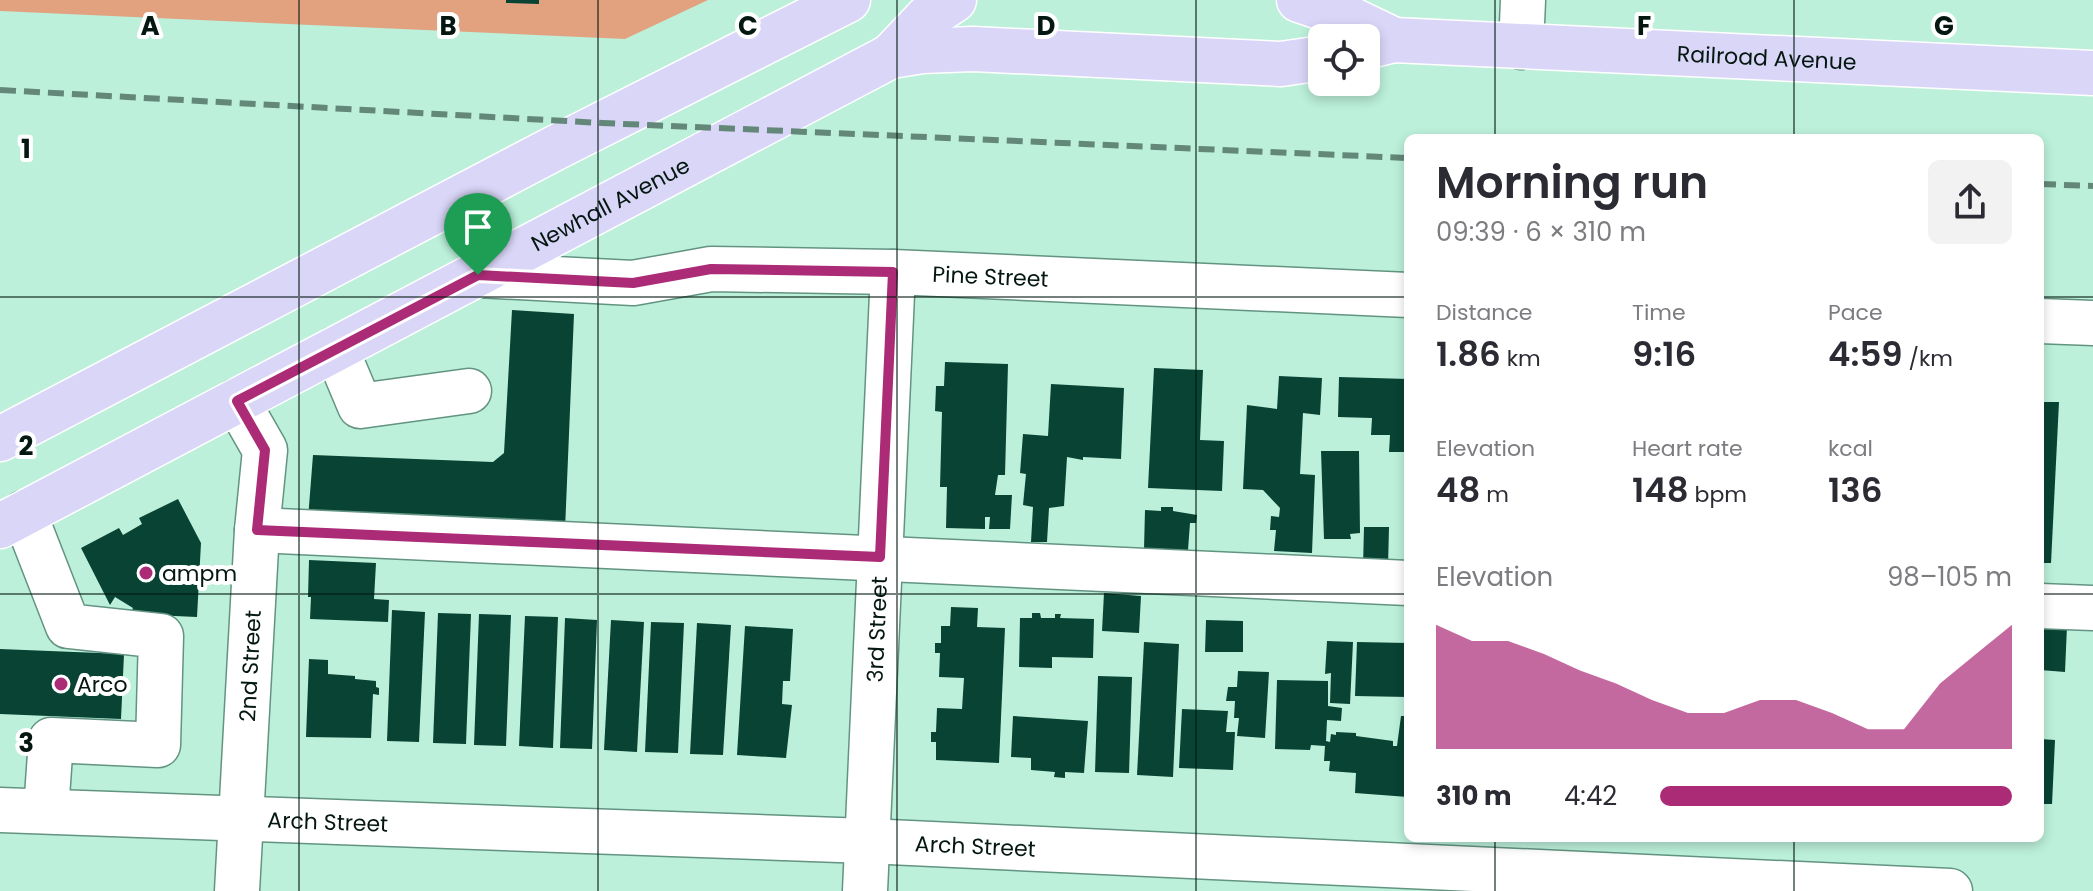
<!DOCTYPE html>
<meta charset="utf-8">
<style>
body{margin:0;font-family:Poppins,sans-serif;background:#f2f2f3;color:#2b2b33;height:100vh;display:flex;flex-direction:column;font-size:30px;white-space:nowrap}
*{box-sizing:border-box;margin:0}
p{font-size:26px;color:#7c7c81}
.icon{flex:none;width:44px;height:44px;fill:none;stroke:currentColor;stroke-width:2;stroke-linecap:round;stroke-linejoin:round}
.map{position:relative;flex:1;overflow:hidden}
.sheet{position:absolute;left:1404px;top:134px;width:640px;height:708px;display:flex;flex-direction:column;background:#fff;border-radius:12px;box-shadow:0 4px 12px #0003}
.sheet>*{flex:none}
.fabs{position:absolute;left:1308px;top:24px;display:grid;gap:16px}
.fabs a{display:grid;place-items:center;width:72px;height:72px;border-radius:12px;background:#fff;box-shadow:0 4px 12px #0003;font-size:40px}
.pin{position:absolute;display:grid;place-items:center;width:68px;height:68px;color:#fff;margin:-82px -34px;border-radius:50% 50% 50% 0;rotate:-45deg;box-shadow:0 0 8px #0007}
.pin .icon{rotate:45deg}
.round{display:grid;place-items:center;flex:none;width:84px;height:84px;border-radius:12px;background:#f2f2f3}
.summary{display:flex;align-items:center;justify-content:space-between;height:136px;padding:0 32px}
h1{font-size:44px;font-weight:600;line-height:60px}
.metrics{display:grid;grid-template-columns:repeat(3,1fr);gap:12px;height:136px;padding:8px 32px}
.metrics div{display:grid;align-content:center}
.metrics b{font-size:34px;font-weight:600}
.metrics small{font-size:22px;font-weight:400}
.metrics p{font-size:22px}
.chart{height:224px;padding:16px 32px}
.chart p{display:flex;justify-content:space-between}
.chart svg{width:100%;height:144px;margin-top:8px;fill:#ac2b77;opacity:.7}
ul{padding:0 32px;list-style:none;font-size:26px}
li{display:grid;grid-template-columns:128px 96px 1fr;align-items:center;height:60px}
li i{height:20px;border-radius:10px;background:#ac2b77}
.map>svg:first-child{display:block}
.green{fill:#e2a280}
.building{fill:#084333}
.lines{fill:none;stroke-linecap:round;stroke-linejoin:round}
.minor-casing{stroke:#639482;stroke-width:47}
.major-casing{stroke:#fff;stroke-width:47}
.minor{stroke:#fff;stroke-width:44}
.major{stroke:#dad6f8;stroke-width:44}
.rail{stroke:#638779;stroke-width:6;stroke-dasharray:16 8;stroke-linecap:butt}
.route-casing{stroke:#fff;stroke-width:16}
.route{stroke:#ac2b77;stroke-width:10}
.grid{fill:none;stroke:#041710;stroke-width:2;stroke-opacity:0.55}
.poi-dot{fill:#ac2b77;stroke:#fff;stroke-width:3}
.labels{text-anchor:middle;stroke-width:8;stroke-linejoin:round;paint-order:stroke}
.street-label{font-size:22px;fill:#041710;stroke:#fff}
.poi-label{font-size:22px;fill:#041710;stroke:#fff;text-anchor:start}
.grid-label{font-size:26px;text-anchor:middle;font-weight:bold;fill:#041710;stroke:#fff;stroke-width:8;stroke-linejoin:round;paint-order:stroke}
</style>
<div class="map">
<svg width="2093" height="891" viewBox="0 0 2093 891">
<rect width="100%" height="100%" fill="#bcf0db"/>
<path class="green" d="M 0,0 L 708,0 L 625,39 L 0,11 Z"/>
<g class="building">
<path d="M 506,0 L 539,0 L 539,4 L 506,3 Z"/>
<path d="M 512,310 L 574,314 L 565,530 L 308,519 L 313,455 L 493,462 L 504,453 Z"/>
<path d="M 945,362 L 1008,364 L 1005,475 L 998,475 L 995,495 L 1012,495 L 1010,529 L 989,529 L 990,517 L 985,517 L 985,529 L 946,528 L 947,487 L 940,487 L 942,412 L 935,411 L 936,386 L 944,386 Z"/>
<path d="M 1154,368 L 1203,370 L 1200,440 L 1224,441 L 1222,491 L 1148,488 Z"/>
<path d="M 1279,376 L 1322,378 L 1320,415 L 1303,413 L 1300,474 L 1315,475 L 1312,553 L 1274,551 L 1276,530 L 1270,530 L 1271,516 L 1279,517 L 1280,508 L 1263,490 L 1243,489 L 1247,405 L 1277,409 Z"/>
<path d="M 1339,377 L 1408,379 L 1408,452 L 1389,452 L 1390,435 L 1371,435 L 1372,418 L 1338,417 Z"/>
<path d="M 1051,384 L 1124,388 L 1121,459 L 1083,457 L 1083,460 L 1067,457 L 1064,506 L 1049,508 L 1047,542 L 1031,542 L 1033,507 L 1023,505 L 1026,474 L 1020,473 L 1023,434 L 1048,436 Z"/>
<path d="M 2040,402 L 2059,402 L 2051,563 L 2040,563 Z"/>
<path d="M 1321,451 L 1359,451 L 1360,533 L 1350,534 L 1351,539 L 1324,539 Z"/>
<path d="M 178,499 L 201,543 L 197,617 L 130,614 L 133,608 L 115,597 L 110,605 L 81,548 L 119,528 L 123,535 L 142,524 L 139,518 Z"/>
<path d="M 1161,507 L 1173,507 L 1173,511 L 1197,515 L 1196,523 L 1190,523 L 1188,550 L 1183,552 L 1144,549 L 1145,510 L 1161,511 Z"/>
<path d="M 1364,527 L 1389,527 L 1388,567 L 1363,567 Z"/>
<path d="M 309,560 L 376,563 L 374,599 L 389,600 L 388,622 L 310,619 L 311,597 L 308,597 Z"/>
<path d="M 1104,593 L 1141,596 L 1139,633 L 1102,631 Z"/>
<path d="M 951,607 L 978,608 L 977,627 L 1005,628 L 999,763 L 936,760 L 936,742 L 931,742 L 931,732 L 936,732 L 937,708 L 962,709 L 964,678 L 939,677 L 940,653 L 935,653 L 935,643 L 941,643 L 941,626 L 950,626 Z"/>
<path d="M 392,610 L 425,612 L 419,742 L 387,741 Z"/>
<path d="M 438,613 L 471,614 L 466,744 L 433,743 Z"/>
<path d="M 1032,613 L 1040,613 L 1041,618 L 1055,618 L 1055,614 L 1061,614 L 1060,618 L 1094,619 L 1093,658 L 1052,657 L 1052,668 L 1019,667 L 1020,618 L 1032,618 Z"/>
<path d="M 479,614 L 511,615 L 506,746 L 474,745 Z"/>
<path d="M 525,616 L 558,617 L 553,748 L 519,746 Z"/>
<path d="M 565,618 L 597,620 L 592,749 L 560,748 Z"/>
<path d="M 611,620 L 644,622 L 637,752 L 604,750 Z"/>
<path d="M 1206,620 L 1243,621 L 1243,652 L 1205,652 Z"/>
<path d="M 651,622 L 684,623 L 678,753 L 645,752 Z"/>
<path d="M 697,623 L 731,625 L 723,755 L 690,754 Z"/>
<path d="M 2040,625 L 2067,626 L 2065,672 L 2040,670 Z"/>
<path d="M 745,626 L 793,629 L 790,681 L 783,681 L 782,704 L 792,705 L 786,758 L 737,755 Z"/>
<path d="M 1327,641 L 1353,642 L 1350,704 L 1330,703 L 1331,673 L 1325,674 Z"/>
<path d="M 1144,642 L 1179,644 L 1173,777 L 1137,775 Z"/>
<path d="M 1357,642 L 1408,643 L 1408,697 L 1355,696 Z"/>
<path d="M 0,649 L 124,654 L 121,719 L 0,714 Z"/>
<path d="M 309,659 L 328,660 L 328,674 L 355,676 L 355,679 L 376,681 L 376,687 L 379,688 L 379,695 L 373,694 L 371,738 L 306,737 Z"/>
<path d="M 1238,671 L 1269,672 L 1265,738 L 1237,736 L 1239,718 L 1234,718 L 1235,701 L 1226,701 L 1228,687 L 1237,687 Z"/>
<path d="M 1098,676 L 1132,677 L 1129,773 L 1095,772 Z"/>
<path d="M 1277,680 L 1328,681 L 1328,706 L 1342,708 L 1341,721 L 1327,720 L 1326,741 L 1330,742 L 1331,734 L 1336,735 L 1336,732 L 1356,733 L 1356,736 L 1393,741 L 1393,746 L 1397,746 L 1401,716 L 1408,716 L 1408,797 L 1355,793 L 1356,773 L 1329,771 L 1330,761 L 1324,761 L 1325,746 L 1311,745 L 1310,750 L 1275,749 Z"/>
<path d="M 1182,709 L 1228,711 L 1226,732 L 1235,732 L 1233,770 L 1179,768 Z"/>
<path d="M 1013,716 L 1088,721 L 1084,773 L 1065,772 L 1065,778 L 1054,777 L 1055,772 L 1031,770 L 1031,758 L 1011,757 Z"/>
<path d="M 2040,739 L 2055,740 L 2052,804 L 2040,804 Z"/>
</g>
<g class="lines">
<g class="minor-casing">
<g id="minor">
<path d="M 1521,47 L 1523,0"/>
<path id="s1" d="M 478,275 L 633,283 L 711,269 L 893,272 L 1408,295"/>
<path d="M 2040,321 L 2093,323"/>
<path d="M 336,349 L 360,406 L 469,391"/>
<path d="M 237,401 L 265,450 L 257,530 L 237,891"/>
<path d="M 24,513 L 68,626 L 161,636 L 158,745 L 51,740 L 46,811"/>
<path d="M 257,530 L 1408,583"/>
<path d="M 2040,606 L 2093,608"/>
<path id="s2" d="M 0,810 L 867,841 L 1950,891"/>
<path id="s3" d="M 865,891 L 893,272"/>
</g>
</g>
<g class="major-casing">
<g id="major">
<path d="M 1299,0 L 1340,14 L 1394,40"/>
<path id="s4" d="M 1366,47 L 1394,40 L 2093,73"/>
<path d="M 891,56 L 922,51 L 973,49 L 1281,64 L 1322,58"/>
<path d="M 0,439 L 555,148 L 848,0"/>
<path id="s5" d="M 0,526 L 891,56 L 928,17 L 954,0"/>
</g>
</g>
<use href="#minor" class="minor"/>
<use href="#major" class="major"/>
<g class="rail">
<path d="M 0,90 L 602,123 L 1408,158"/>
<path d="M 2040,184 L 2093,186"/>
</g>
</g>
<g class="lines">
<g class="route-casing">
<path id="route" d="M 711,269 L 893,272 L 880,557 L 257,530 L 265,450 L 237,401 L 478,275 L 633,283 Z"/>
</g>
<use href="#route" class="route"/>
</g>
<path class="grid" d="M 299,0 L 299,891M 598,0 L 598,891M 897,0 L 897,891M 1196,0 L 1196,891M 1495,0 L 1495,138M 1794,0 L 1794,138M 0,297 L 1408,297M 2040,297 L 2093,297M 0,594 L 1408,594M 2040,594 L 2093,594M 1495,838 L 1495,891M 1794,838 L 1794,891"/>
<g class="poi-dot">
<circle cx="146" cy="573" r="8"/>
<circle cx="61" cy="684" r="8"/>
</g>
<g class="labels">
<g class="street-label">
<text dy="8" stroke="none"><textPath href="#s4" startOffset="402">Railroad Avenue</textPath></text>
<text dy="8" stroke="none"><textPath href="#s5" startOffset="690">Newhall Avenue</textPath></text>
<text dy="8" stroke="none"><textPath href="#s1" startOffset="514">Pine Street</textPath></text>
<text dy="8" stroke="none"><textPath href="#s3" startOffset="262">3rd Street</textPath></text>
<text transform="translate(250 666) rotate(-87)" y="8">2nd Street</text>
<text dy="8" stroke="none"><textPath href="#s2" startOffset="328">Arch Street</textPath></text>
<text dy="8" stroke="none"><textPath href="#s2" startOffset="976">Arch Street</textPath></text>
</g>
<g class="poi-label">
<text x="162" y="581">ampm</text>
<text x="77" y="692">Arco</text>
</g>
</g>
<g class="grid-label">
<text x="150" y="35">A</text>
<text x="448" y="35">B</text>
<text x="748" y="35">C</text>
<text x="1046" y="35">D</text>
<text x="1644" y="35">F</text>
<text x="1944" y="35">G</text>
<text x="26" y="158">1</text>
<text x="26" y="455">2</text>
<text x="26" y="752">3</text>
</g>
</svg>
<div class="fabs">
<a><svg class="icon" aria-label="locate" viewBox="0 0 24 24"><circle cx="12" cy="12" r="6"/><path d="M12 2v4M12 18v4M2 12h4M18 12h4"/></svg></a>
</div>
<div class="pin" style="left:478px;top:275px;background:#1e9e55"><svg class="icon" aria-label="arrive" viewBox="0 0 24 24"><path d="M6 21V4h12l-3 4 3 4H6"/></svg></div>
<section class="sheet">
<div class="summary"><div><h1>Morning run</h1><p>09:39 · 6 × 310 m</p></div><a class="round"><svg class="icon" aria-label="share" viewBox="0 0 24 24"><path d="M12 15V3M7 8l5-5 5 5M5 13v7h14v-7"/></svg></a></div>
<div class="metrics">
<div><p>Distance</p><b>1.86<small> km</small></b></div>
<div><p>Time</p><b>9:16</b></div>
<div><p>Pace</p><b>4:59<small> /km</small></b></div>
</div>
<div class="metrics">
<div><p>Elevation</p><b>48<small> m</small></b></div>
<div><p>Heart rate</p><b>148<small> bpm</small></b></div>
<div><p>kcal</p><b>136</b></div>
</div>
<div class="chart"><p><span>Elevation</span>98–105 m</p>
<svg viewBox="0 0 160 44" preserveAspectRatio="none"><path d="M0 44V6L10 11L20 11L30 15L40 20L50 24L60 29L70 33L80 33L90 29L100 29L110 33L120 38L130 38L140 24L150 15L160 6V44z"/></svg>
</div>
<ul>
<li><b>310 m</b>4:42<i style="width:100%"></i></li>
</ul>
</section>
</div>
